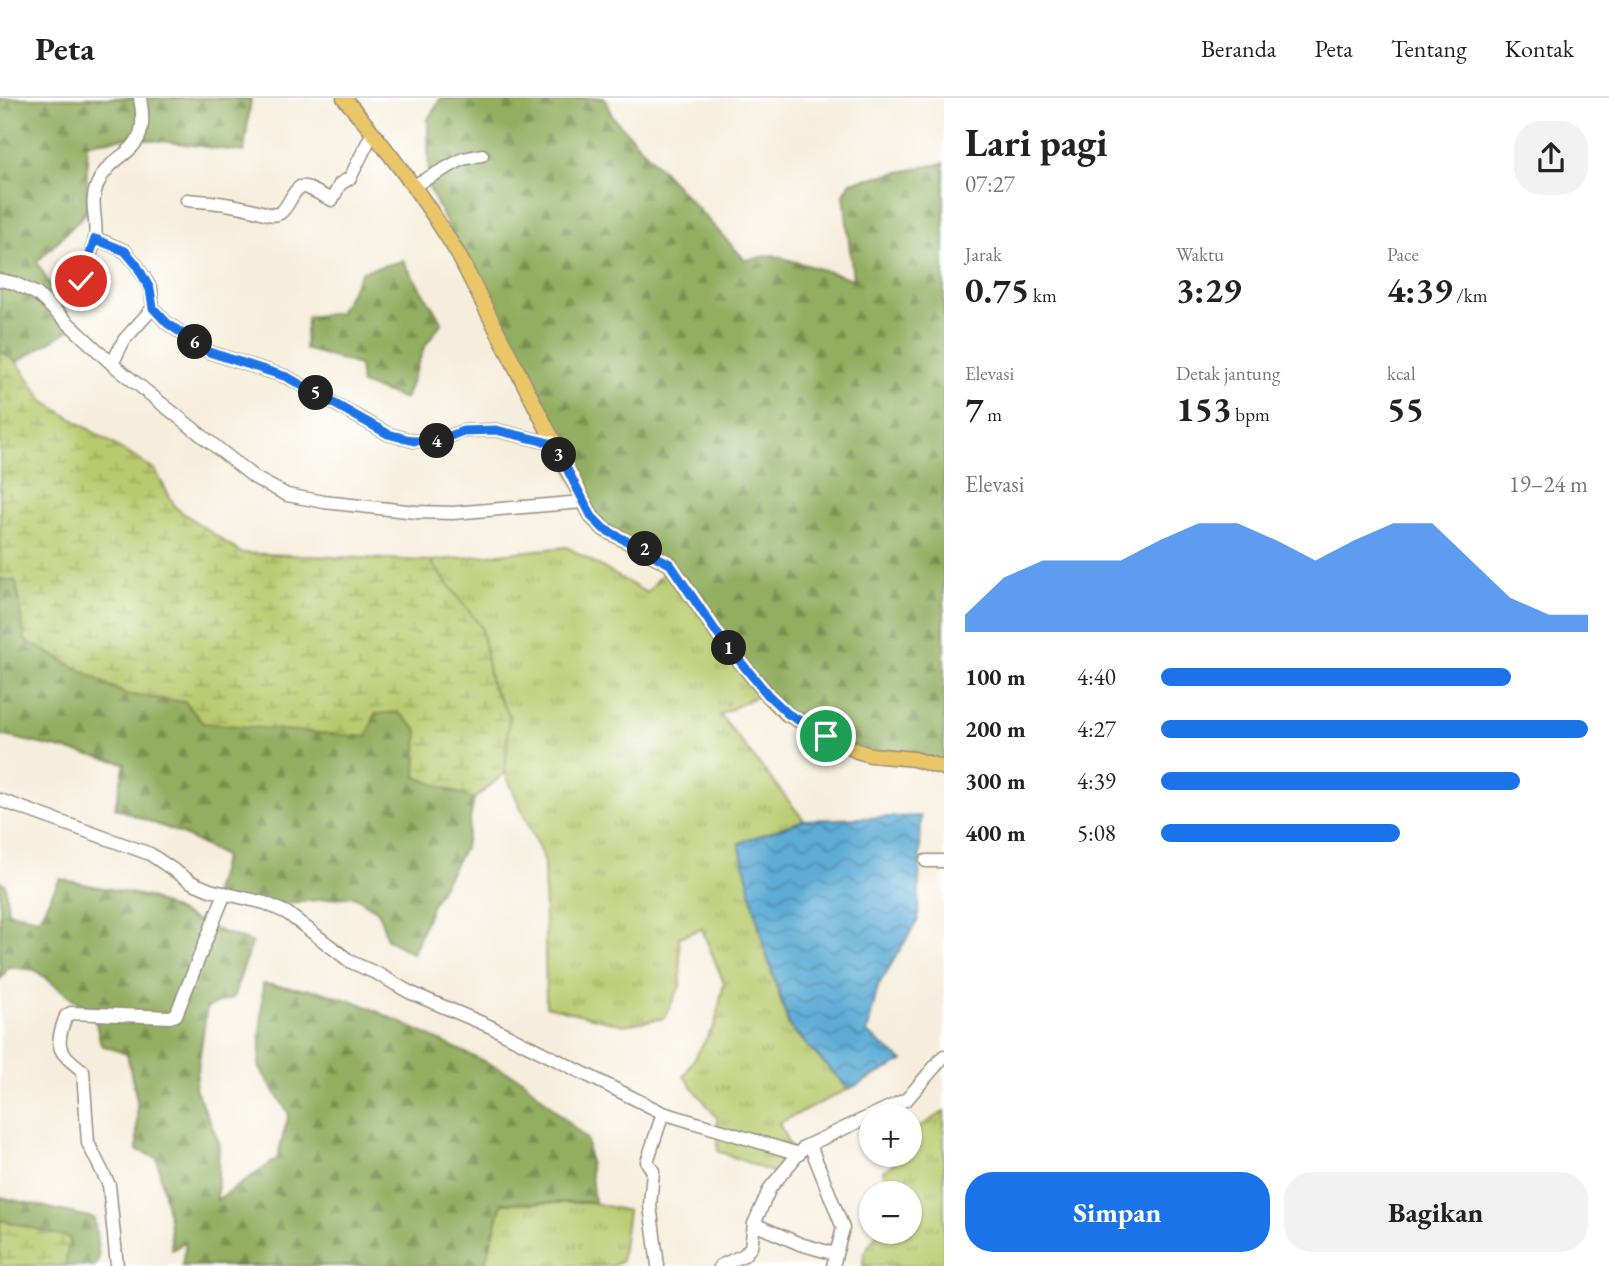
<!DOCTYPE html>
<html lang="id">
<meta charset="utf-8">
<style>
body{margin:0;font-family:"EB Garamond",serif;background:#f2f2f2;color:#222;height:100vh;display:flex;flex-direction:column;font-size:26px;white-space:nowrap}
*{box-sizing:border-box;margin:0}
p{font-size:23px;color:#767676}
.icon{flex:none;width:38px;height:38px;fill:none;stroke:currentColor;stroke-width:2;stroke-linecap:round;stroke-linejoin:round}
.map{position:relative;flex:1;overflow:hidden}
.panel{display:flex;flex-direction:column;background:#fff;width:665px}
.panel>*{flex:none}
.buttons{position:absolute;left:859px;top:1006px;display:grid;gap:14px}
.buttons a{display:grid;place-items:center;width:63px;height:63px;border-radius:50%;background:#fff;box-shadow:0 2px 5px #0004;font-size:35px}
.pin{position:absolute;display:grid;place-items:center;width:60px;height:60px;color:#fff;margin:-30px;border:4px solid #fff;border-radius:50%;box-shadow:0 2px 7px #0007}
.km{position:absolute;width:35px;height:35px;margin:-18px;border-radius:50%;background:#222;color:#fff;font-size:19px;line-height:35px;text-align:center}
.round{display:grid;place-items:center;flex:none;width:74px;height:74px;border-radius:28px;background:#f2f2f2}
.headline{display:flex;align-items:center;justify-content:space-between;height:119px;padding:0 21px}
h1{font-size:38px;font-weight:700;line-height:52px}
.stats{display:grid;grid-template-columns:repeat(3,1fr);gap:10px;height:119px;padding:7px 21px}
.stats div{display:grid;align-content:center}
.stats b{font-size:35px;font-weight:700}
.stats small{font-size:19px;font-weight:400}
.stats p{font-size:19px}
.chart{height:196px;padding:14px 21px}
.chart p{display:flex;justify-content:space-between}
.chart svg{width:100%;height:126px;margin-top:7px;fill:#1a73e8;opacity:.7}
.action{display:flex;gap:14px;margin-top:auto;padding:14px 21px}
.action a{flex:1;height:80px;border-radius:28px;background:#1a73e8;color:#fff;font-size:28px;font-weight:700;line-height:80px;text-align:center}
.action a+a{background:#f2f2f2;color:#222}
ul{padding:0 21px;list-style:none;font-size:23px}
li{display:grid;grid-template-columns:112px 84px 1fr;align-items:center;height:52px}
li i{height:18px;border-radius:9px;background:#1a73e8}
header{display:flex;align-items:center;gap:42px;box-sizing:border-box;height:98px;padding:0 35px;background:#fff;border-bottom:2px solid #e0e0e0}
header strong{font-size:33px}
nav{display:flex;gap:38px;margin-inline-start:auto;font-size:24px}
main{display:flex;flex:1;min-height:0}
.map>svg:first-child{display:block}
.grass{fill:url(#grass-tufts);stroke:#7a7a46;stroke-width:2}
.forest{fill:url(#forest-firs);stroke:#666c3f;stroke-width:2}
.wetland{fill:url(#wetland-marsh);stroke:#7a7a46;stroke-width:2}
.water{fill:url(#water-waves);stroke:#4c6b7a;stroke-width:2}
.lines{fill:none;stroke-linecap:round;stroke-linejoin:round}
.minor-casing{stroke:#988c7d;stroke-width:15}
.major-casing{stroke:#988c7d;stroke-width:17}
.minor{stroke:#fff;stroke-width:12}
.major{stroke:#eac669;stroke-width:14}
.route-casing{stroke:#fff;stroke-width:14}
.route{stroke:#1a73e8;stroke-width:9}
</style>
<header>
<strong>Peta</strong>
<nav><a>Beranda</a><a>Peta</a><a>Tentang</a><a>Kontak</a></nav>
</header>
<main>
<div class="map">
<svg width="944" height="1168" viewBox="0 0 944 1168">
<defs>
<pattern id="grass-tufts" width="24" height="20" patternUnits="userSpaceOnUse" patternTransform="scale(1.75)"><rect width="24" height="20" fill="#b8ca6d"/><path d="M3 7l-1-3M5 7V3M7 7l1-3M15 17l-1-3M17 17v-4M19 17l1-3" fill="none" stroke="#97a459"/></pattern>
<pattern id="forest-firs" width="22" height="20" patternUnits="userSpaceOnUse" patternTransform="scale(1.75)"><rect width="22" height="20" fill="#92ae60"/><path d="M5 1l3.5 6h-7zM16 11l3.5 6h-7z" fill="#788e4f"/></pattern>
<pattern id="wetland-marsh" width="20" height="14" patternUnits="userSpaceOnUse" patternTransform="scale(1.75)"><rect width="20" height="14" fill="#b8ca6d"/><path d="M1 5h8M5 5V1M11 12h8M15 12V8" fill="none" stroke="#97a459"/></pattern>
<pattern id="water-waves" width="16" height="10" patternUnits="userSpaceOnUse" patternTransform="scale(1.75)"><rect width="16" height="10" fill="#5cacd6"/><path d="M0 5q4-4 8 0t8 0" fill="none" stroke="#4d8cad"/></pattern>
</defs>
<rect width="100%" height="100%" fill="#fff"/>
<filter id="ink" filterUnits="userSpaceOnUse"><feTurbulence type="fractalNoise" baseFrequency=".0143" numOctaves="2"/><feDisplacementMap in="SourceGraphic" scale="14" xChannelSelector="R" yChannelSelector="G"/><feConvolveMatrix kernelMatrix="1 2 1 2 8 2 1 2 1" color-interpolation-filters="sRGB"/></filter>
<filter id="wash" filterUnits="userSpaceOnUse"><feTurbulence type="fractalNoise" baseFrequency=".00686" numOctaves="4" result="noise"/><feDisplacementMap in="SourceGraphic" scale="28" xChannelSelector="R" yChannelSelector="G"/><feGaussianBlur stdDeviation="1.57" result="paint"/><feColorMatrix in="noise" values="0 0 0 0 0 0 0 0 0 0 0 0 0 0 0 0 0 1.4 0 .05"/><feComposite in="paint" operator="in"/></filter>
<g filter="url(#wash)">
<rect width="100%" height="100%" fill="#f6eedc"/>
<g class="grass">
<path d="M 567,449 L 647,495 L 670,466 L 758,597 L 720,617 L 804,722 L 739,745 L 764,849 L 789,929 L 849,991 L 779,1025 L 794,1058 L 779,1077 L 718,1053 L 717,1020 L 684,978 L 715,926 L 724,885 L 702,831 L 679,839 L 681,886 L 664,920 L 624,927 L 546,908 L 544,762 L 505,675 L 509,617 L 491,587 L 481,529 L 430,463 Z"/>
<path d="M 944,1014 L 944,1168 L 863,1168 L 864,1155 L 878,1134 L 910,1134 L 910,1096 L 888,1095 L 883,1073 L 900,1061 L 899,1057 L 910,1057 L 910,1034 Z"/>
<path d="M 502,1105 L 594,1105 L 628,1113 L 621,1164 L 612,1168 L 484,1168 Z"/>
</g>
<g class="forest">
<path d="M 0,0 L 251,0 L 244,54 L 132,39 L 87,45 L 87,114 L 37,164 L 74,229 L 17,264 L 0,253 Z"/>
<path d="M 441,0 L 605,0 L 612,18 L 745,162 L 773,157 L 853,181 L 844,96 L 851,84 L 944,65 L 944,667 L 822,641 L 758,597 L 670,466 L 620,438 L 587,411 L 429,90 L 428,21 Z"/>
<path d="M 403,163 L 442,224 L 424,250 L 405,301 L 361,286 L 359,267 L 305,251 L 307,219 L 339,215 L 362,173 Z"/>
<path d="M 0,481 L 16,482 L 125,596 L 185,604 L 203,625 L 398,614 L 418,632 L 416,679 L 474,701 L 465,749 L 433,804 L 413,856 L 387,841 L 378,813 L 354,798 L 269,807 L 213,798 L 224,758 L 182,736 L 115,710 L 125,665 L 0,637 Z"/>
<path d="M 60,781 L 148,799 L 211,830 L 252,844 L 233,900 L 207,909 L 195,990 L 219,1044 L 217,1102 L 277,1061 L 289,1016 L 259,969 L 263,886 L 319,893 L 361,906 L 522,981 L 587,1042 L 594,1104 L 502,1105 L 484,1168 L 182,1168 L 186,1143 L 172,1152 L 169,1121 L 157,1060 L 137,1052 L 137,1003 L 127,956 L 101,947 L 94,917 L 35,872 L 9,869 L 0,881 L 0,783 L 5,786 L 8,814 L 39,820 Z"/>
<path d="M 0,1099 L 94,1120 L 99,1160 L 95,1168 L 65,1168 L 69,1140 L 0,1122 Z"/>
</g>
<g class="wetland">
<path d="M 0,253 L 17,264 L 45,304 L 155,372 L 176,410 L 241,455 L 430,463 L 481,529 L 491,587 L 509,617 L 505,675 L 474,701 L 416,679 L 418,632 L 398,614 L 375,616 L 367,639 L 203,625 L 185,604 L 125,596 L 25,542 L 16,483 L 0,481 Z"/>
<path d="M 0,1122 L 70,1140 L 65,1168 L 0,1168 Z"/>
</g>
<path class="water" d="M 921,718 L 918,822 L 878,888 L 867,935 L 903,963 L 849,991 L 790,929 L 764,849 L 739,745 L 804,722 Z"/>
</g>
<g filter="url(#ink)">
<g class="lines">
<g class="minor-casing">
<g id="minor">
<path d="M 413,88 L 463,61 L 482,57"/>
<path d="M 187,102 C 212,104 234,106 258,113 C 265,115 273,119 280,115 C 289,109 291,95 300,89 L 306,89 L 332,102 L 340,86 L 350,80 L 373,34"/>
<path d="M 95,140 L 125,153 L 136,166 L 151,191 L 153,210 L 167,225 L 209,254 L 287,279 L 388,336 L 414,343 L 440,342 L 463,333 L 496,332 L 554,346"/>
<path d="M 0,182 L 14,185 L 37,196 L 112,266 L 255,380 L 287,397 L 324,404 L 416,414 L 453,415 L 583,404"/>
<path d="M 81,183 C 85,170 92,155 95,141 C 98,123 89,106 97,87 C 114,48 152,61 140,0"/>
<path d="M 112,266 L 124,242 L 153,210"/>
<path d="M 0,702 L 150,756 L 191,784 L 210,792 L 265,805 L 287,815 L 351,864 L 378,876 L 409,894 L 489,928 L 663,1015 L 799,1056"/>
<path d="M 926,763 L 944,763"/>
<path d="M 810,1047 L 843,1130 L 833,1168"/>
<path d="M 754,1126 L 800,1146 L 835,1156"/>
<path d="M 117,1168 L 109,1087 L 88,1045 L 83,973 C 58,953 54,950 66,918 L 71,915 L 170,919 L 176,917 L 225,795"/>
<path d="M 658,1168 L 650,1107 L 653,1073 L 647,1064 L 663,1015"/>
<path d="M 720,1168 L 744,1157 L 751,1149 L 754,1126 L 770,1090 L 804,1049 L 907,1001 L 944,958"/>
</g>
</g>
<g class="major-casing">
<path id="major" d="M 344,0 C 386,49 425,101 458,156 L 592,419 L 604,431 L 670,466 L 719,538 L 768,597 L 787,616 L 857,653 L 871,657 L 914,661 L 944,670"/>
</g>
<use href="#minor" class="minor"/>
<use href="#major" class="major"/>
</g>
</g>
<g class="lines" filter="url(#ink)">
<g class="route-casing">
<path id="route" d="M 81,183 L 95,141 L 125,153 L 136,166 L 150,191 L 153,210 L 167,225 L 209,254 L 287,279 L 388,336 L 414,343 L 440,342 L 463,333 L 496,332 L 554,346 L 592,419 L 604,431 L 670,466 L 719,538 L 768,597 L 788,616 L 826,638"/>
</g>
<use href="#route" class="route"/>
</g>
</svg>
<div class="buttons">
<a>+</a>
<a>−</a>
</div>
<div class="pin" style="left:826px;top:638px;background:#1e9e55"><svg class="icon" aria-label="arrive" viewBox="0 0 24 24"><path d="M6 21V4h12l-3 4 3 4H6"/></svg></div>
<div class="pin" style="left:81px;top:183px;background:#d93025"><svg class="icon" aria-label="check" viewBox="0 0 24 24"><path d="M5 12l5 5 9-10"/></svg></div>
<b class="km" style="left:729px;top:550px">1</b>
<b class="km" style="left:645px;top:451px">2</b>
<b class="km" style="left:559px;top:357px">3</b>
<b class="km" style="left:437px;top:343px">4</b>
<b class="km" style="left:316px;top:295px">5</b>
<b class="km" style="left:195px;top:244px">6</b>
</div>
<section class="panel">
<div class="headline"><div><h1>Lari pagi</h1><p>07:27</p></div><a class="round"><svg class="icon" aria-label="share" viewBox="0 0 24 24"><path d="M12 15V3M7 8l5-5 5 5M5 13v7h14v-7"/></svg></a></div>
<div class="stats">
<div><p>Jarak</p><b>0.75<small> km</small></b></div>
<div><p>Waktu</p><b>3:29</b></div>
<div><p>Pace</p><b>4:39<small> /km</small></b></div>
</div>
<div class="stats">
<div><p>Elevasi</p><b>7<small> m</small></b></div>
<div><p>Detak jantung</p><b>153<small> bpm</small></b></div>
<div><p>kcal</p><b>55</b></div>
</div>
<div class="chart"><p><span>Elevasi</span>19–24 m</p>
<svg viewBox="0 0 160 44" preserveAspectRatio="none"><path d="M0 44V38L10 25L20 19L30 19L40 19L50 12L60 6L70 6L80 12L90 19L100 12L110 6L120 6L130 19L140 32L150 38L160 38V44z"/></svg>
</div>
<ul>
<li><b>100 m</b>4:40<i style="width:82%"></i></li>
<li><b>200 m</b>4:27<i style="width:100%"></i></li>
<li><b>300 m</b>4:39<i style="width:84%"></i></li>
<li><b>400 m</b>5:08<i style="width:56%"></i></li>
</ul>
<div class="action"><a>Simpan</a><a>Bagikan</a></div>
</section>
</main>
